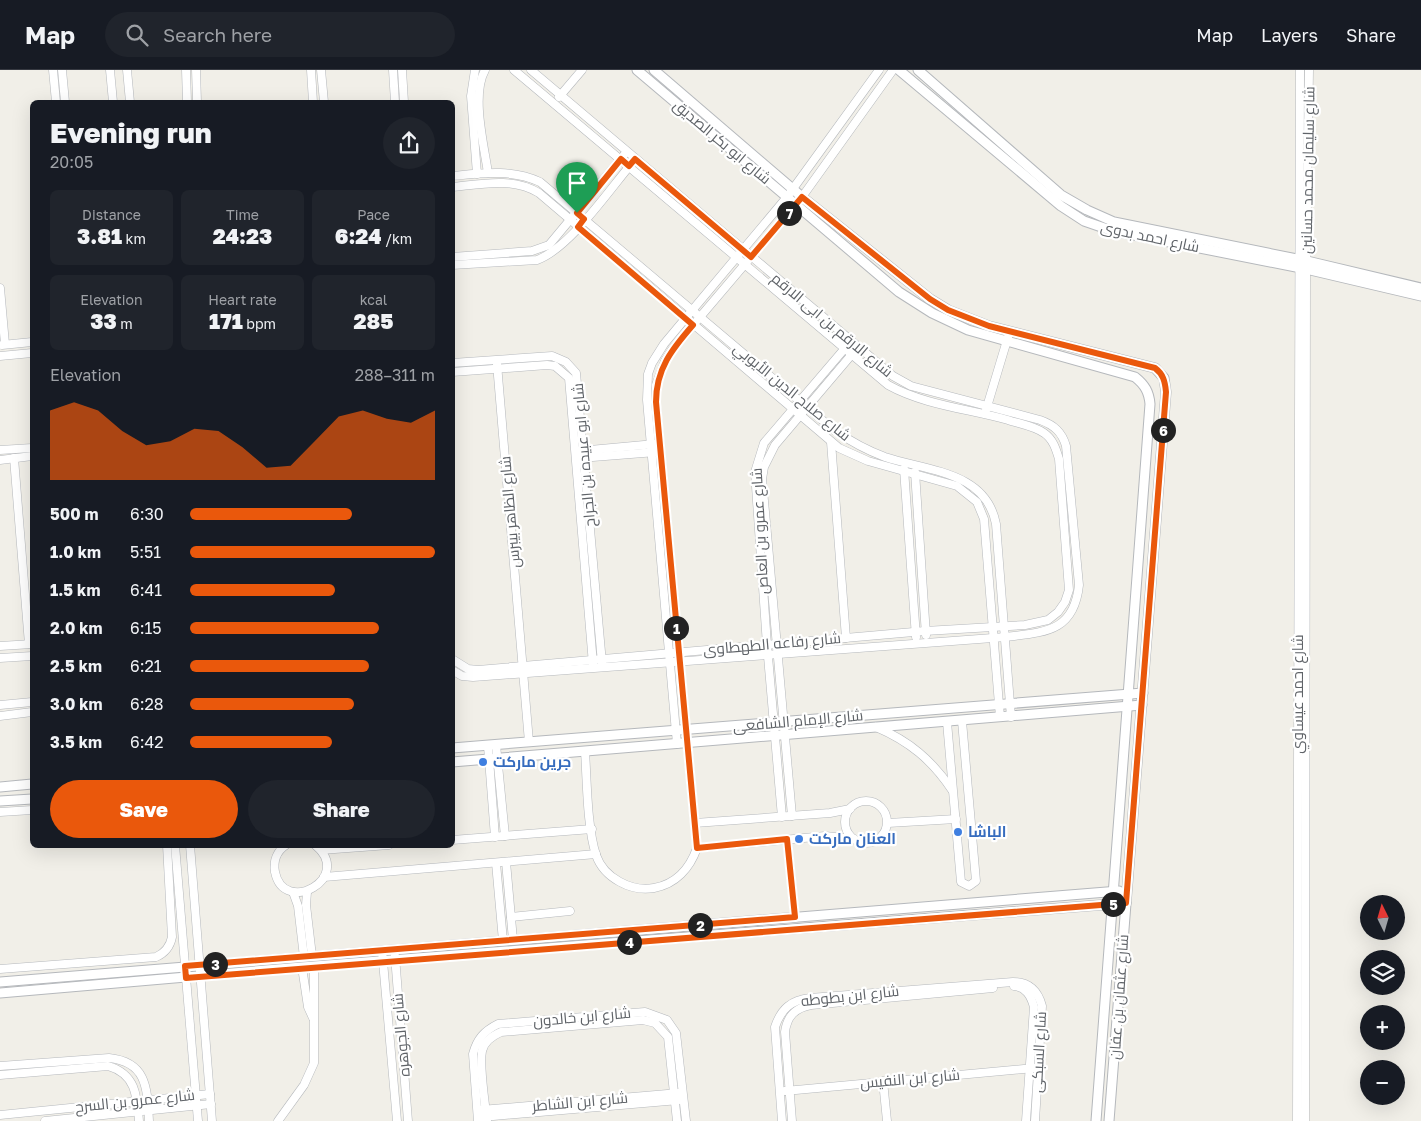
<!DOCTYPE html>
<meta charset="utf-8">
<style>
body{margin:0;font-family:"Golos Text",Cairo,sans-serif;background:#20242c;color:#f1f3f6;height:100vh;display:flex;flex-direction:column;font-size:19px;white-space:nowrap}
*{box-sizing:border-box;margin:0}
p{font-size:16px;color:#9ea1a6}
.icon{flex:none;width:28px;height:28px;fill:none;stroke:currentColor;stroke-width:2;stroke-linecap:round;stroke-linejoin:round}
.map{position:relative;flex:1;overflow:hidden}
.drawer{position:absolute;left:30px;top:30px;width:425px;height:748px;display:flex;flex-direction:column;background:#171b24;border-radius:8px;box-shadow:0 5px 20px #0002}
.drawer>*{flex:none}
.needle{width:32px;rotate:355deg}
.controls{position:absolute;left:1360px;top:825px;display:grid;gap:10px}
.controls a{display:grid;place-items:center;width:45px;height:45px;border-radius:50%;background:#171b24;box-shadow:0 5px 20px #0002;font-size:25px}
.pin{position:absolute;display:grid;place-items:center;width:42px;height:42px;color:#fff;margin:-51px -21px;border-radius:50% 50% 50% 0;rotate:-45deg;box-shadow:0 0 5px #0007}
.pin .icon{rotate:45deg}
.km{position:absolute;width:25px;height:25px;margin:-12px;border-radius:50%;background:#222;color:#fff;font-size:14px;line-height:25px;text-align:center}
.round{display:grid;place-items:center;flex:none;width:52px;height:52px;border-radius:26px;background:#20242c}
.summary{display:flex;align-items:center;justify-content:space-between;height:85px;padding:0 20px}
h1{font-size:28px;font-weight:800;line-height:38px}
.metrics{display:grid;grid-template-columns:repeat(3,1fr);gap:8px;height:85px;padding:5px 20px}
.metrics div{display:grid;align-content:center;border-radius:8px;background:#20242c;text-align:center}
.metrics b{font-size:21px;font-weight:800}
.metrics small{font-size:14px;font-weight:400}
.metrics p{font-size:14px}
.chart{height:140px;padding:10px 20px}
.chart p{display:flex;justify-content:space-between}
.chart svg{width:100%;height:90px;margin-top:5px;fill:#ea580c;opacity:.7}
.cta{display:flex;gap:10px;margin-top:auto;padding:10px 20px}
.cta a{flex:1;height:58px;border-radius:30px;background:#ea580c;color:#fff;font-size:20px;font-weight:800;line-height:58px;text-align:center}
.cta a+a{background:#20242c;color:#f1f3f6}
ul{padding:0 20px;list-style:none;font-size:16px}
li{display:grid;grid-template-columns:80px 60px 1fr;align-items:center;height:38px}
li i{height:12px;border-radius:6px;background:#ea580c}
header{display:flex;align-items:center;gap:30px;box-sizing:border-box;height:70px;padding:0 25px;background:#171b24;border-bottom:1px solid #363941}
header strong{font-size:24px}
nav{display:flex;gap:28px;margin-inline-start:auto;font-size:18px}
.search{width:350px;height:45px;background:#20242c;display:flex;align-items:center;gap:12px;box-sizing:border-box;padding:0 18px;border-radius:28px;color:#9ea1a6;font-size:19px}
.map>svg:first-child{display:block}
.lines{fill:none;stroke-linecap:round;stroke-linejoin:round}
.minor-casing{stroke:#b5b8bc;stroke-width:9}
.tertiary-casing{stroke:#b5b8bc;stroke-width:11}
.minor{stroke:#fff;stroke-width:8}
.tertiary{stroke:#fff;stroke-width:9}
.route-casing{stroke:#fff;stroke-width:10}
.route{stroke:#ea580c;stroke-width:6}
.shop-dot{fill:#3f7fe0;stroke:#fff;stroke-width:2}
.labels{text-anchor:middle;stroke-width:4.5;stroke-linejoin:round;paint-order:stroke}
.street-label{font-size:15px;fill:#5f6368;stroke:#fff}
.shop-label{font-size:15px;font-weight:bold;fill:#366cbe;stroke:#fff;text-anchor:start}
</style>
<header>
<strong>Map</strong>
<div class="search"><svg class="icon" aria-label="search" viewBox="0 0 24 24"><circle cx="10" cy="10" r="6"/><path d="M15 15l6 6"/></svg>Search here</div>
<nav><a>Map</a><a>Layers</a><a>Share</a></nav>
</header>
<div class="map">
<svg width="1421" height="1051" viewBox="0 0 1421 1051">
<rect width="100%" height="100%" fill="#f1efe8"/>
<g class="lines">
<g class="minor-casing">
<g id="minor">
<path d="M 53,0 L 56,32"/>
<path d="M 62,0 L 65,32"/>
<path d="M 110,0 L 113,32"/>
<path d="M 127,0 L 130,32"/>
<path d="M 186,0 L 187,32"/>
<path d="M 196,0 L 197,32"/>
<path d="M 311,0 L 313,32"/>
<path d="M 321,0 L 324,32"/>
<path d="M 393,0 L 395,32"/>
<path d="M 402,0 L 404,32"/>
<path d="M 475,0 L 471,26 L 477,104"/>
<path d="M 485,0 C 471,25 484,75 488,103"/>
<path d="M 559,27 L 582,0"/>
<path d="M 452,106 C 483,103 512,99 540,112 L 834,360 C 850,371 866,380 885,387 C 927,401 986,401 996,454 L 1011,647"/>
<path d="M 452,117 C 482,114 512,107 539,123 L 839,378 L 868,391 L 957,416 L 977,432 L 984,449 L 1000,647"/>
<path d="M 452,187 L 532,181 L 549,175 L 624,85"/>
<path d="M 452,195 L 537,190 C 570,178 609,120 633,92"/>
<path d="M 0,218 L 5,274"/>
<path d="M 2,275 L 32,272"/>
<path d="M 0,286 L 32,283"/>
<path d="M 452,293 L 552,286 L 566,292 L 576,303 L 602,593"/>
<path d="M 497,294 L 529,672"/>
<path d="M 452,302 L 547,295 L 555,296 L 569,308 L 593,594"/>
<path d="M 986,340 L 1008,267"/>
<path d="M 831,372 L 846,568"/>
<path d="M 0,380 L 32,378"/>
<path d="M 579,381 L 655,374"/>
<path d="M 14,388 L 29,574"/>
<path d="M 580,388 L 656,382"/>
<path d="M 0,390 L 32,386"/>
<path d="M 904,399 L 916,567"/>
<path d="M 915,402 L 926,565"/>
<path d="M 0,576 L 32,574"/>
<path d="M 0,588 L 32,586"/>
<path d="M 452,589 L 468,599 L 478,600 L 925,561 L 1025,555 L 1048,550 L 1058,542 L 1065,532 L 1069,520 L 1059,389 C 1056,379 1053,369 1044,363 C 1034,356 1020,354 1008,350 C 969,339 924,335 888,315 L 514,0"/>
<path d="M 452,600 L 462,606 L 473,607 L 1006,567 C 1045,562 1074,562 1079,515 L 1066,376 C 1062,362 1054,355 1040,350 L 911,316 L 893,306 L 531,0"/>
<path d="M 0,635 L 32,632"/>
<path d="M 0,646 L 32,642"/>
<path d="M 947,652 L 961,812 L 969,816 L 976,811 L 962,651"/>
<path d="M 876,657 C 909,671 932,690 952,720"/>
<path d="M 677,674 L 647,330 L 648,304 L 652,293 L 664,274 L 787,127 L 879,0"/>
<path d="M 496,675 L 505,766"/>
<path d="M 488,676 L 495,767"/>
<path d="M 585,681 C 587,711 587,757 596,785 C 604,808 631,822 654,818 C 676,814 690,798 697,778 L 656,332 L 656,315 L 665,291 L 672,280 L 802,127 L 893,0"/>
<circle cx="866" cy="752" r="21"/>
<path d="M 0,742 L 32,740"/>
<path d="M 792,746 L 768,475 L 762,409 L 764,397 L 775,375 L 853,283"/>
<path d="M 782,747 L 767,575 L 755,402 L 764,373 L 846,277"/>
<path d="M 695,753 L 830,743 L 850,739"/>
<path d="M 888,753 L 956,749"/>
<path d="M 787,769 L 795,847"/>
<path d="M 452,770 L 592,759"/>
<path d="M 175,775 L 198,1051"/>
<path d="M 190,775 L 212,1051"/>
<path d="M 286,775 C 277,781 273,791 275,802 C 284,847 355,807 315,775"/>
<path d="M 697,778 L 825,766 L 854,769"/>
<path d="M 321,780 L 389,775"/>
<path d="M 506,792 L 513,870"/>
<path d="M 496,793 L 503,871"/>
<path d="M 324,807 L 596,784"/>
<path d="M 293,822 L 298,836 L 304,887"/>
<path d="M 307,822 L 306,835 L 312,886"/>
<path d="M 511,847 L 570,841"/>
<path d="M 382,880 L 397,1051"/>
<path d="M 395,886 L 408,1051"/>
<path d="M 302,897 L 308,937 L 313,948"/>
<path d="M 0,899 L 156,887 C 165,883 170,877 172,867 L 167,775"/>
<path d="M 1014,916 C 1026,917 1031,926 1034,937 L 1026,1051"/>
<path d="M 0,996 L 109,988 C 148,992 147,1020 149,1051"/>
<path d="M 0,1005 L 108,996 C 136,1004 137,1026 139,1051"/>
<path d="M 883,1011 L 887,1051"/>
<path d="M 785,1021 L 1034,998"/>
<path d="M 481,1040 L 679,1023"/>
<path d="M 0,1045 L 210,1024"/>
<path d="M 482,1047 L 679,1030"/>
<path d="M 45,1051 L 211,1034"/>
<path d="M 278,1051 L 304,1015 L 314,993 L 314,896"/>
<path d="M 478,1051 L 473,984 C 477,969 484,961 498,954 L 645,942 L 667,950 L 676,963 L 686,1051"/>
<path d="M 487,1051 C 485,1033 479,996 482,981 C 484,971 492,966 501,962 L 643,950 L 655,953 L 668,967 L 677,1051"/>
<path d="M 782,1051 L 775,957 C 781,939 791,930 810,928 L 1013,912 C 1029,912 1038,921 1042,936 L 1035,1051"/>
<path d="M 792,1051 L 785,962 C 787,946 795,938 811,935 L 993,918"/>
<path d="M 1297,1051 L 1300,0"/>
<path d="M 1305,1051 L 1306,199 L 1309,0"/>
</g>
</g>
<g class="tertiary-casing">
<g id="tertiary">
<path d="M 637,0 L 899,222 L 932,243 L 968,260 L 1135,307 C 1145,315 1149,322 1150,334 L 1096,1051"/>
<path d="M 654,0 L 802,127 L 930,229 L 948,240 L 989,256 L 1155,298 L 1164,308 L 1166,322 L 1109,1051"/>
<path d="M 899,0 L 1061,136 L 1084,151 L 1113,161 L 1306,199 L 1421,226"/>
<path d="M 918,0 L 1061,125 L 1087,140 L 1114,152 L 1307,191 L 1421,218"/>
<path d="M 452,678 L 1143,623"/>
<path d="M 452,692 L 1142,635"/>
<path d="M 0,717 L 32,714"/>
<path d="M 0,731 L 32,729"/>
<path d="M 0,912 L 1119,821"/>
<path d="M 0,923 L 302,897 L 1126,833"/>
</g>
</g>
<use href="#minor" class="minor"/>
<use href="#tertiary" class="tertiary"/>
</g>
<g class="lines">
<g class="route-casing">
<path id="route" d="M 621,89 L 629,96 L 635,89 L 751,187 L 802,127 L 930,229 L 948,240 L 989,256 L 1155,298 C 1163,304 1165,311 1166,322 L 1126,833 L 186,908 L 185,896 L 795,847 L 787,769 L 697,778 L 656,332 C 656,299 672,279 693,255 L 578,157 L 584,149 L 577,143 Z"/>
</g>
<use href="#route" class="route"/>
</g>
<g class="shop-dot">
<circle cx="483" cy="692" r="5"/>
<circle cx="958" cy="762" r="5"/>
<circle cx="799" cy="769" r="5"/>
</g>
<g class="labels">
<g class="street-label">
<text transform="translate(722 72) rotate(40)" y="5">شارع ابو بكر الصديق</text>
<text transform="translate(1308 100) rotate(-89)" y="5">شارع سليمان محمد حسانين</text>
<text transform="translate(1150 167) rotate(12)" y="5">شارع احمد بدوى</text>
<text transform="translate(832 255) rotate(40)" y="5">شارع الارقم بن ابى الارقم</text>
<text transform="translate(792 322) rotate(39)" y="5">شارع صلاح الدين الأيوبي</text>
<text transform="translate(584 385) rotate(-95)" y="5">شارع ابو عبيده بن الجراح</text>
<text transform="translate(510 442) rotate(-95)" y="5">شارع الظاهر بيبرس</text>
<text transform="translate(760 461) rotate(-93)" y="5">شارع عمرو بن العاص</text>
<text transform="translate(772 574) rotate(-5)" y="5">شارع رفاعه الطهطاوى</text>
<text transform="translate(1298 624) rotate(-90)" y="5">شارع احمد عيساوي</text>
<text transform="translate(798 651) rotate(-5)" y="5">شارع الإمام الشافعى</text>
<text transform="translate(850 926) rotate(-6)" y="5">شارع ابن بطوطه</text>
<text transform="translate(1119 927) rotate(-86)" y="5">شارع عثمان بن عفان</text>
<text transform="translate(582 947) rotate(-5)" y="5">شارع ابن خالدون</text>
<text transform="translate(401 965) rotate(-95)" y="5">شارع الجوهره</text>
<text transform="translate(1039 982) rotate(-87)" y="5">شارع السبكى</text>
<text transform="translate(910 1009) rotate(-5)" y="5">شارع ابن النفيس</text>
<text transform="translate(135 1031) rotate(-6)" y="5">شارع عمرو بن السرح</text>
<text transform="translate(580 1032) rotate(-5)" y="5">شارع ابن الشاطر</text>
</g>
<g class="shop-label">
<text x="493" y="697">جرين ماركت</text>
<text x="968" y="767">الباشا</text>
<text x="809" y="774">العنان ماركت</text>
</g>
</g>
</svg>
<div class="controls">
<a><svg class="needle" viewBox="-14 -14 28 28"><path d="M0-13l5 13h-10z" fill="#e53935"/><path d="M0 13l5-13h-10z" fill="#9ea1a6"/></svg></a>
<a><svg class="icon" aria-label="layers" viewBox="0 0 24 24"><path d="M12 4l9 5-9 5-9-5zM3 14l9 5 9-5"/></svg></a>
<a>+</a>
<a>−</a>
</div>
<div class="pin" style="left:577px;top:143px;background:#1e9e55"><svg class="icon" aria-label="arrive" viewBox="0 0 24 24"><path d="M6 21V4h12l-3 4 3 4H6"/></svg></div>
<b class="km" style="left:676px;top:558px">1</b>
<b class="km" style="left:700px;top:855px">2</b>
<b class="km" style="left:215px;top:894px">3</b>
<b class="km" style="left:629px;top:872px">4</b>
<b class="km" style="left:1113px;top:834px">5</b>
<b class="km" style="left:1163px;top:360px">6</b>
<b class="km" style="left:789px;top:143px">7</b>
<section class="drawer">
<div class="summary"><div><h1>Evening run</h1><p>20:05</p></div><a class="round"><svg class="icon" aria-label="share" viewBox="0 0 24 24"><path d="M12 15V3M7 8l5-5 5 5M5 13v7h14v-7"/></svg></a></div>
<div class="metrics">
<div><p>Distance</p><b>3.81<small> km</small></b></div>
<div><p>Time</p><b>24:23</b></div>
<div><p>Pace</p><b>6:24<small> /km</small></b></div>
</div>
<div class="metrics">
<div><p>Elevation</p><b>33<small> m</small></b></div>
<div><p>Heart rate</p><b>171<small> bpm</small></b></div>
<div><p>kcal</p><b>285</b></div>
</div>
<div class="chart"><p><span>Elevation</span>288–311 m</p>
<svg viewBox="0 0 160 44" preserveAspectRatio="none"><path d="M0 44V10L10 6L20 10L30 20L40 27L50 25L60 19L70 20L80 28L90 38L100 37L110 25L120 13L130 10L140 14L150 16L160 10V44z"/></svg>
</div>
<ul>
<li><b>500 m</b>6:30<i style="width:66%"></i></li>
<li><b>1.0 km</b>5:51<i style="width:100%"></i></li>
<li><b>1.5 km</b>6:41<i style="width:59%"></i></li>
<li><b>2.0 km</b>6:15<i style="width:77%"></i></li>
<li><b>2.5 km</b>6:21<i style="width:73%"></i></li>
<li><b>3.0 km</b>6:28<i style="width:67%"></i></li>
<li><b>3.5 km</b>6:42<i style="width:58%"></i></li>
</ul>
<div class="cta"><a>Save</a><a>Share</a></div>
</section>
</div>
